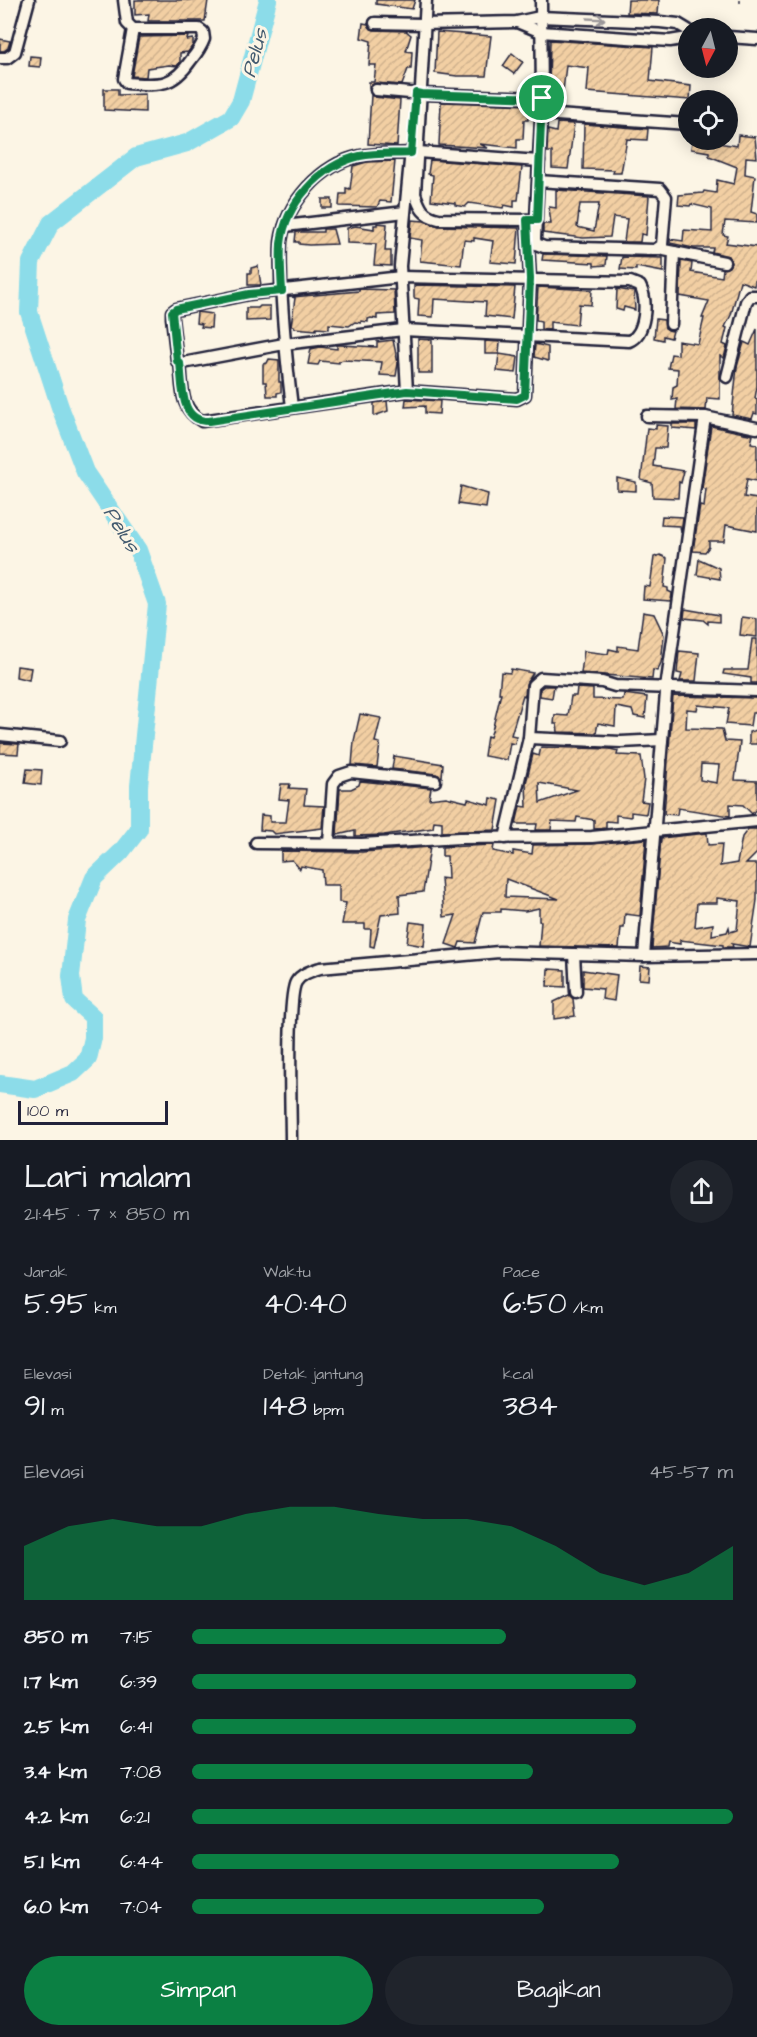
<!DOCTYPE html>
<html lang="id">
<meta charset="utf-8">
<style>
body{margin:0;font-family:"Architects Daughter",sans-serif;background:#20242c;color:#f1f3f6;height:100vh;display:flex;flex-direction:column;font-size:22px;white-space:nowrap}
*{box-sizing:border-box;margin:0}
p{font-size:20px;color:#9ea1a6}
.icon{flex:none;width:33px;height:33px;fill:none;stroke:currentColor;stroke-width:2;stroke-linecap:round;stroke-linejoin:round}
.map{position:relative;height:1140px;overflow:hidden}
.details{display:flex;flex-direction:column;background:#171b24;flex:1}
.details>*{flex:none}
.needle{width:39px;rotate:187deg}
.fabs{position:absolute;left:678px;top:18px;display:grid;gap:12px}
.fabs a{display:grid;place-items:center;width:60px;height:60px;border-radius:50%;background:#171b24;box-shadow:0 3px 15px #0003;font-size:30px}
.scale{position:absolute;left:18px;bottom:15px;width:150px;box-sizing:border-box;padding-left:6px;border:3px solid #22223b;border-top:0;font-size:16px;line-height:21px;white-space:nowrap;color:#22223b;-webkit-text-stroke:4px #fcf5e5;paint-order:stroke}
.pin{position:absolute;display:grid;place-items:center;width:51px;height:51px;color:#fff;margin:-26px;border:3px solid #fff;border-radius:50%;box-shadow:0 2px 6px #0007}
.round{display:grid;place-items:center;flex:none;width:63px;height:63px;border-radius:32px;background:#20242c}
.headline{display:flex;align-items:center;justify-content:space-between;height:102px;padding:0 24px}
h1{font-size:33px;font-weight:600;line-height:45px}
.stats{display:grid;grid-template-columns:repeat(3,1fr);gap:9px;height:102px;padding:6px 24px}
.stats div{display:grid;align-content:center}
.stats b{font-size:30px;font-weight:600}
.stats small{font-size:16px;font-weight:400}
.stats p{font-size:16px}
.chart{height:168px;padding:12px 24px}
.chart p{display:flex;justify-content:space-between}
.chart svg{width:100%;height:108px;margin-top:6px;fill:#0b8043;opacity:.7}
.cta{display:flex;gap:12px;margin-top:auto;padding:12px 24px}
.cta a{flex:1;height:69px;border-radius:36px;background:#0b8043;color:#fff;font-size:24px;font-weight:600;line-height:69px;text-align:center}
.cta a+a{background:#20242c;color:#f1f3f6}
ul{padding:0 24px;list-style:none;font-size:20px}
li{display:grid;grid-template-columns:96px 72px 1fr;align-items:center;height:45px}
li i{height:15px;border-radius:8px;background:#0b8043}
.map>svg:first-child{display:block}
.lines{fill:none;stroke-linecap:round;stroke-linejoin:round}
.river{stroke:#8cdce9;stroke-width:18}
.building{fill:url(#building-hatch);stroke:#22223b;stroke-width:1.5;fill-rule:evenodd}
.street-casing{stroke:#22223b;stroke-width:15}
.path{stroke:#22223b;stroke-width:1.5;stroke-dasharray:4.5 4.5;stroke-linecap:butt}
.street{stroke:#fcf5e5;stroke-width:10}
.oneway{stroke:#9a9698}
.route-casing{stroke:#fff;stroke-width:12}
.route{stroke:#0b8043;stroke-width:8}
.labels{text-anchor:middle;stroke-width:6;stroke-linejoin:round;paint-order:stroke}
.water-label{font-size:21px;font-style:italic;fill:#425a6f;stroke:#fcf5e5}
</style>
<div class="map">
<svg width="757" height="1140" viewBox="0 0 757 1140">
<defs>
<pattern id="building-hatch" width="6" height="6" patternUnits="userSpaceOnUse" patternTransform="scale(1.5)"><rect width="6" height="6" fill="#f2cfa3"/><path d="M-1 1l2-2M0 6l6-6M5 7l2-2" fill="none" stroke="#cfb18d"/></pattern>
</defs>
<rect width="100%" height="100%" fill="#fcf5e5"/>
<filter id="ink" filterUnits="userSpaceOnUse"><feTurbulence type="fractalNoise" baseFrequency=".0167" numOctaves="2"/><feDisplacementMap in="SourceGraphic" scale="12" xChannelSelector="R" yChannelSelector="G"/><feConvolveMatrix kernelMatrix="1 2 1 2 8 2 1 2 1" color-interpolation-filters="sRGB"/></filter>
<g filter="url(#ink)">
<g class="lines">
<path class="river" d="M 0,1084 L 35,1089 L 73,1073 L 88,1059 L 93,1038 L 93,1017 L 74,1000 L 71,976 L 77,920 L 94,878 L 121,852 L 139,829 L 139,786 L 157,604 L 138,550 L 85,472 L 60,407 L 29,312 L 31,262 L 51,223 L 136,157 L 187,143 L 231,118 L 241,101 L 268,0"/>
</g>
<g class="building">
<path d="M 135,0 L 208,0 L 205,21 L 148,21 L 149,14 L 135,15 Z"/>
<path d="M 376,0 L 415,0 L 412,9 L 376,4 Z"/>
<path d="M 628,0 L 659,0 L 658,14 L 627,13 Z"/>
<path d="M 363,23 L 368,24 L 371,29 L 374,30 L 406,31 L 411,35 L 406,51 L 412,52 L 411,69 L 408,69 L 402,85 L 376,83 L 369,88 L 369,82 L 374,82 L 376,65 L 369,65 L 371,41 L 361,38 Z"/>
<path d="M 437,32 L 491,36 L 486,76 L 457,76 L 435,73 Z"/>
<path d="M 188,36 L 187,40 L 193,39 L 193,45 L 188,52 L 180,53 L 180,62 L 177,66 L 169,65 L 147,68 L 146,77 L 132,76 L 139,37 Z"/>
<path d="M 0,39 L 10,41 L 8,48 L 4,51 L 0,51 Z"/>
<path d="M 550,40 L 653,47 L 650,81 L 691,86 L 690,100 L 587,92 L 589,68 L 566,65 L 562,100 L 551,99 L 552,90 L 549,90 Z"/>
<path d="M 512,53 L 523,62 L 514,74 L 503,66 Z"/>
<path d="M 30,56 L 41,57 L 40,67 L 29,66 Z"/>
<path d="M 104,89 L 118,89 L 118,95 L 145,94 L 145,112 L 104,110 Z"/>
<path d="M 371,95 L 375,97 L 400,100 L 397,146 L 368,144 Z"/>
<path d="M 441,102 L 528,105 L 528,120 L 524,120 L 523,139 L 517,139 L 517,148 L 480,144 L 488,148 L 439,145 Z"/>
<path d="M 557,123 L 574,124 L 568,169 L 552,168 L 552,152 L 547,152 L 548,130 L 556,132 Z"/>
<path d="M 584,124 L 648,129 L 647,140 L 627,139 L 621,173 L 613,173 L 614,170 L 583,169 Z"/>
<path d="M 738,135 L 755,137 L 757,158 L 746,157 L 745,174 L 755,176 L 751,212 L 757,214 L 757,223 L 725,221 L 723,235 L 728,236 L 726,243 L 757,247 L 757,274 L 754,286 L 740,281 L 731,315 L 725,327 L 727,328 L 723,344 L 727,346 L 724,358 L 720,356 L 720,399 L 707,398 L 706,410 L 676,409 L 677,399 L 672,400 L 673,387 L 677,385 L 678,369 L 668,368 L 671,354 L 678,355 L 678,341 L 698,344 L 704,318 L 702,318 L 709,301 L 680,296 L 681,261 L 692,263 L 691,272 L 722,277 L 723,269 L 729,267 L 731,263 L 728,256 L 712,252 L 713,248 L 693,248 L 670,243 L 670,239 L 683,241 L 684,230 L 712,232 L 712,209 L 691,204 L 690,206 L 678,205 L 679,195 L 703,193 L 704,191 L 716,193 L 717,180 L 734,184 L 737,167 L 709,156 L 709,152 L 691,149 L 692,140 L 705,140 L 705,141 L 737,146 Z"/>
<path d="M 430,160 L 522,167 L 518,200 L 514,200 L 514,207 L 504,205 L 503,208 L 469,203 L 465,207 L 455,205 L 455,203 L 431,200 L 433,175 L 428,174 Z"/>
<path d="M 395,161 L 391,202 L 380,201 L 377,207 L 339,206 L 340,194 L 346,194 L 346,188 L 350,189 L 353,166 L 367,162 Z"/>
<path d="M 556,190 L 649,196 L 646,235 L 641,234 L 640,242 L 624,242 L 627,219 L 613,217 L 610,237 L 583,238 L 543,233 L 543,224 L 551,224 L 549,207 L 556,208 ZM 580,204 L 599,204 L 594,231 L 577,227 Z"/>
<rect x="322" y="199" width="10" height="9"/>
<path d="M 412,220 L 424,221 L 439,226 L 519,228 L 516,264 L 490,262 L 493,241 L 474,238 L 474,241 L 464,240 L 461,265 L 420,261 L 422,240 L 410,238 Z"/>
<path d="M 377,223 L 387,224 L 385,251 L 391,251 L 391,266 L 374,265 L 376,244 L 347,243 L 347,228 L 356,226 L 374,229 L 374,225 L 377,225 Z"/>
<path d="M 323,229 L 333,229 L 337,244 L 309,245 L 299,244 L 299,242 L 295,242 L 296,232 L 323,232 Z"/>
<path d="M 543,254 L 544,254 L 607,256 L 606,265 L 594,266 L 594,263 L 542,260 Z"/>
<path d="M 622,257 L 663,258 L 663,272 L 636,267 L 636,270 L 620,269 Z"/>
<path d="M 258,266 L 261,285 L 248,285 L 248,273 L 251,273 L 251,268 Z"/>
<path d="M 414,285 L 515,287 L 512,319 L 485,316 L 486,302 L 434,299 L 433,317 L 418,316 L 419,299 L 414,298 Z"/>
<path d="M 538,287 L 592,290 L 591,305 L 579,304 L 577,325 L 550,322 L 550,330 L 541,329 L 541,321 L 536,320 Z"/>
<path d="M 359,289 L 394,290 L 395,314 L 377,315 L 377,319 L 371,318 L 368,319 L 368,322 L 361,321 L 361,323 L 355,322 L 349,326 L 329,324 L 329,329 L 316,328 L 316,330 L 294,328 L 294,326 L 291,326 L 295,298 L 292,297 L 359,291 Z"/>
<path d="M 617,289 L 634,292 L 635,310 L 624,307 L 623,311 L 616,309 Z"/>
<path d="M 260,306 L 270,306 L 270,320 L 246,321 L 246,308 L 258,308 Z"/>
<path d="M 197,312 L 212,314 L 211,328 L 201,327 L 202,324 L 196,323 Z"/>
<path d="M 656,319 L 664,320 L 665,328 L 673,331 L 671,338 L 663,336 L 663,340 L 654,338 Z"/>
<path d="M 757,329 L 757,387 L 755,398 L 757,399 L 757,414 L 754,413 L 752,419 L 732,415 L 737,367 L 744,342 L 750,345 Z"/>
<path d="M 418,339 L 432,340 L 432,373 L 418,373 Z"/>
<path d="M 393,340 L 398,363 L 396,376 L 380,375 L 382,362 L 344,360 L 339,361 L 339,363 L 320,361 L 318,365 L 308,364 L 311,349 L 320,347 L 337,349 L 337,345 L 340,345 L 377,347 L 377,342 Z"/>
<path d="M 485,341 L 500,342 L 499,354 L 485,354 Z"/>
<path d="M 535,344 L 548,347 L 548,361 L 534,357 Z"/>
<path d="M 499,354 L 518,357 L 516,373 L 497,371 Z"/>
<path d="M 269,359 L 279,360 L 279,382 L 281,382 L 281,392 L 277,393 L 277,396 L 267,396 L 266,382 L 263,382 L 263,364 L 267,363 Z"/>
<path d="M 406,399 L 440,401 L 439,414 L 425,413 L 425,406 L 405,407 Z"/>
<path d="M 387,401 L 388,411 L 374,416 L 374,403 Z"/>
<path d="M 672,424 L 696,424 L 696,430 L 672,428 Z"/>
<path d="M 656,425 L 668,426 L 666,448 L 655,448 L 653,466 L 684,471 L 681,483 L 679,482 L 678,498 L 653,497 L 652,483 L 641,480 L 647,428 L 656,429 Z"/>
<path d="M 711,426 L 753,435 L 751,443 L 757,444 L 757,481 L 747,479 L 744,497 L 757,499 L 757,531 L 726,525 L 724,541 L 709,541 L 709,547 L 705,552 L 693,551 L 700,506 L 704,507 L 706,489 L 702,488 Z"/>
<path d="M 617,478 L 636,482 L 636,491 L 617,490 Z"/>
<path d="M 461,486 L 488,494 L 486,508 L 458,504 Z"/>
<path d="M 662,516 L 683,517 L 681,533 L 680,526 L 661,525 Z"/>
<path d="M 660,555 L 667,558 L 664,587 L 668,588 L 668,591 L 672,593 L 671,601 L 643,599 L 644,586 L 650,587 L 654,557 Z"/>
<path d="M 699,559 L 719,568 L 720,579 L 697,575 Z"/>
<path d="M 685,609 L 719,615 L 719,622 L 708,621 L 708,624 L 703,620 L 684,618 Z"/>
<path d="M 643,612 L 654,614 L 664,635 L 661,663 L 657,671 L 653,670 L 652,679 L 581,673 L 584,651 L 608,654 L 609,649 L 618,651 L 618,646 L 638,649 Z"/>
<path d="M 742,617 L 757,619 L 757,637 L 740,635 Z"/>
<path d="M 752,639 L 757,639 L 757,683 L 751,683 L 751,678 L 723,674 L 724,670 L 748,670 Z"/>
<path d="M 679,651 L 699,653 L 696,681 L 680,681 L 682,674 L 677,673 Z"/>
<path d="M 17,666 L 31,668 L 29,680 L 16,677 Z"/>
<path d="M 511,669 L 533,673 L 526,684 L 525,696 L 523,695 L 511,735 L 516,736 L 515,744 L 510,743 L 507,760 L 484,756 L 487,736 L 490,737 L 492,731 L 501,693 L 499,693 L 501,672 L 510,673 Z"/>
<path d="M 544,686 L 554,686 L 552,698 L 540,696 L 540,689 Z"/>
<path d="M 577,688 L 593,689 L 593,699 L 623,700 L 624,694 L 647,697 L 645,718 L 634,716 L 632,710 L 616,707 L 615,726 L 598,723 L 596,733 L 558,732 L 557,724 L 554,724 L 555,715 L 568,716 L 571,696 L 576,696 Z"/>
<path d="M 673,696 L 757,698 L 757,713 L 752,713 L 750,726 L 726,724 L 729,708 L 698,705 L 697,710 L 687,709 L 686,728 L 722,729 L 725,741 L 740,742 L 735,780 L 757,781 L 757,808 L 752,814 L 743,805 L 730,804 L 730,816 L 678,808 L 677,815 L 664,814 ZM 701,764 L 719,765 L 717,783 L 700,780 Z"/>
<path d="M 360,714 L 381,718 L 375,742 L 380,743 L 377,767 L 352,765 L 354,741 Z"/>
<path d="M 757,730 L 757,744 L 749,744 L 749,732 Z"/>
<path d="M 0,743 L 19,744 L 18,754 L 0,753 Z"/>
<path d="M 541,747 L 610,749 L 618,751 L 617,755 L 641,756 L 644,779 L 641,801 L 648,802 L 646,814 L 631,812 L 631,817 L 616,815 L 616,822 L 606,821 L 606,828 L 594,829 L 594,820 L 577,817 L 576,822 L 552,821 L 551,830 L 536,830 L 537,824 L 516,824 L 520,806 L 527,807 L 526,783 L 533,754 L 539,756 ZM 539,783 L 577,790 L 540,803 Z"/>
<path d="M 394,756 L 443,764 L 442,777 L 436,774 L 392,769 Z"/>
<path d="M 27,769 L 42,770 L 41,785 L 25,783 Z"/>
<path d="M 360,781 L 431,788 L 429,799 L 446,797 L 467,802 L 468,799 L 490,805 L 491,798 L 500,800 L 495,830 L 442,832 L 442,822 L 434,821 L 433,828 L 384,835 L 355,836 L 355,831 L 337,835 L 340,789 L 351,789 L 359,785 Z"/>
<path d="M 281,784 L 290,784 L 289,788 L 306,789 L 304,805 L 324,806 L 322,828 L 274,834 L 271,831 L 260,830 L 261,815 L 270,816 L 270,822 L 286,822 L 289,800 L 279,799 Z"/>
<path d="M 748,829 L 757,829 L 757,853 L 746,864 L 757,864 L 757,900 L 750,947 L 732,944 L 733,947 L 723,947 L 723,945 L 680,940 L 680,944 L 668,942 L 667,947 L 652,948 L 661,838 L 707,833 L 708,845 L 722,844 L 720,866 L 737,863 L 742,837 ZM 717,898 L 740,901 L 737,930 L 730,932 L 729,927 L 727,932 L 712,935 L 713,924 L 695,927 L 697,903 L 717,903 Z"/>
<path d="M 646,839 L 640,916 L 625,914 L 624,928 L 621,928 L 619,948 L 539,946 L 541,921 L 539,921 L 539,908 L 525,911 L 501,909 L 501,912 L 483,912 L 475,943 L 460,942 L 458,948 L 446,944 L 456,915 L 444,917 L 441,878 L 448,879 L 447,856 L 442,856 L 442,847 L 494,845 L 493,851 L 513,855 L 513,851 L 532,854 L 533,845 L 592,844 ZM 506,879 L 559,899 L 505,897 Z"/>
<path d="M 430,847 L 423,892 L 399,895 L 400,913 L 381,915 L 374,947 L 370,946 L 371,929 L 365,929 L 365,924 L 342,924 L 346,903 L 339,902 L 339,885 L 323,885 L 322,870 L 301,866 L 300,869 L 292,860 L 281,861 L 281,851 L 362,852 Z"/>
<path d="M 410,922 L 426,924 L 424,946 L 407,943 Z"/>
<path d="M 640,966 L 650,967 L 649,980 L 639,979 Z"/>
<path d="M 548,969 L 565,970 L 565,987 L 547,986 Z"/>
<path d="M 583,970 L 617,975 L 614,1001 L 602,999 L 603,989 L 583,987 Z"/>
<path d="M 569,995 L 573,999 L 575,1016 L 554,1019 L 554,1002 Z"/>
</g>
<g class="lines">
<g class="street-casing">
<g id="street">
<path d="M 124,0 L 127,23 L 133,29 L 199,29 L 203,32 L 204,39 C 201,47 196,54 191,60 C 172,88 158,85 127,83 L 124,79 L 133,29"/>
<path d="M 426,0 L 415,194 C 420,208 423,216 439,219 L 533,220"/>
<path d="M 517,22 L 541,32 L 670,41 L 688,38"/>
<path d="M 375,23 L 423,24 L 517,22 L 540,17 L 660,22 L 678,24 L 688,30"/>
<path d="M 728,37 L 757,39"/>
<path d="M 0,58 L 7,58 L 15,52 L 29,0"/>
<path d="M 376,90 L 421,94 L 542,98"/>
<path d="M 542,114 L 688,124"/>
<path d="M 418,152 L 539,161"/>
<path d="M 538,181 L 660,189 L 666,197 L 662,245 L 655,250 L 544,247 L 536,244 L 535,239 L 542,98 L 541,0"/>
<path d="M 285,226 L 405,212"/>
<path d="M 659,249 L 674,252 L 671,324"/>
<path d="M 674,252 L 724,262"/>
<path d="M 401,277 L 630,282 L 640,286 C 648,301 646,334 629,341 L 403,330 L 284,344 L 183,363 L 177,361 L 172,318 L 172,312 L 176,309 L 249,294 Z"/>
<path d="M 180,363 C 183,387 179,409 202,421 L 407,391 L 517,399 L 525,395 L 530,279 L 527,220"/>
<path d="M 727,377 L 746,302 L 750,296 L 757,296"/>
<path d="M 407,391 L 400,266 L 411,150"/>
<path d="M 292,407 C 287,366 283,325 281,284 C 281,270 280,256 281,242 C 286,203 321,164 360,156 C 376,153 394,154 411,153"/>
<path d="M 647,416 L 705,417"/>
<path d="M 0,735 L 60,741"/>
<path d="M 529,738 L 621,742 L 662,740"/>
<path d="M 505,838 L 529,738 L 533,685 L 541,678 L 602,682 L 615,686 L 757,691"/>
<path d="M 256,843 L 362,844 L 459,838 L 592,837 L 757,821"/>
<path d="M 329,843 L 333,784 L 339,776 L 351,772 L 435,781"/>
<path d="M 574,954 L 576,992"/>
<path d="M 644,956 L 667,681 L 705,417 L 757,428"/>
<path d="M 291,1140 C 291,1115 287,997 296,982 C 301,974 311,971 320,968 L 499,952 L 644,956 L 757,954"/>
</g>
</g>
<path class="path" d="M 740,3 L 740,0"/>
<use href="#street" class="street"/>
</g>
<defs><path id="oneway-shaft" d="M-6 0H5M1.5-3L5.5 0L1.5 3" fill="none" stroke-width="1.6" stroke-linecap="round" stroke-linejoin="round" transform="scale(1.5)"/></defs>
<use class="oneway" href="#oneway-shaft" transform="translate(596 19) rotate(3)"/>
</g>
<g class="lines" filter="url(#ink)">
<g class="route-casing">
<path id="route" d="M 416,93 L 421,94 L 542,98 L 537,220 L 527,220 L 530,279 L 525,395 L 517,399 L 407,391 L 209,421 C 179,422 183,384 180,363 L 177,361 L 172,312 L 176,309 L 249,294 L 282,291 C 281,275 280,259 281,244 C 285,204 320,165 360,156 C 376,153 394,154 411,153 Z"/>
</g>
<use href="#route" class="route"/>
</g>
<g class="labels">
<g class="water-label">
<text transform="translate(254 53) rotate(-75)" y="7">Pelus</text>
<text transform="translate(122 529) rotate(58)" y="7">Pelus</text>
</g>
</g>
</svg>
<div class="fabs">
<a><svg class="needle" viewBox="-14 -14 28 28"><path d="M0-13l5 13h-10z" fill="#e53935"/><path d="M0 13l5-13h-10z" fill="#9ea1a6"/></svg></a>
<a><svg class="icon" aria-label="locate" viewBox="0 0 24 24"><circle cx="12" cy="12" r="6"/><path d="M12 2v4M12 18v4M2 12h4M18 12h4"/></svg></a>
</div>
<div class="scale">100 m</div>
<div class="pin" style="left:542px;top:98px;background:#1e9e55"><svg class="icon" aria-label="arrive" viewBox="0 0 24 24"><path d="M6 21V4h12l-3 4 3 4H6"/></svg></div>
</div>
<section class="details">
<div class="headline"><div><h1>Lari malam</h1><p>21:45 · 7 × 850 m</p></div><a class="round"><svg class="icon" aria-label="share" viewBox="0 0 24 24"><path d="M12 15V3M7 8l5-5 5 5M5 13v7h14v-7"/></svg></a></div>
<div class="stats">
<div><p>Jarak</p><b>5.95<small> km</small></b></div>
<div><p>Waktu</p><b>40:40</b></div>
<div><p>Pace</p><b>6:50<small> /km</small></b></div>
</div>
<div class="stats">
<div><p>Elevasi</p><b>91<small> m</small></b></div>
<div><p>Detak jantung</p><b>148<small> bpm</small></b></div>
<div><p>kcal</p><b>384</b></div>
</div>
<div class="chart"><p><span>Elevasi</span>45–57 m</p>
<svg viewBox="0 0 160 44" preserveAspectRatio="none"><path d="M0 44V22L10 14L20 11L30 14L40 14L50 9L60 6L70 6L80 9L90 11L100 11L110 14L120 22L130 33L140 38L150 33L160 22V44z"/></svg>
</div>
<ul>
<li><b>850 m</b>7:15<i style="width:58%"></i></li>
<li><b>1.7 km</b>6:39<i style="width:82%"></i></li>
<li><b>2.5 km</b>6:41<i style="width:82%"></i></li>
<li><b>3.4 km</b>7:08<i style="width:63%"></i></li>
<li><b>4.2 km</b>6:21<i style="width:100%"></i></li>
<li><b>5.1 km</b>6:44<i style="width:79%"></i></li>
<li><b>6.0 km</b>7:04<i style="width:65%"></i></li>
</ul>
<div class="cta"><a>Simpan</a><a>Bagikan</a></div>
</section>
